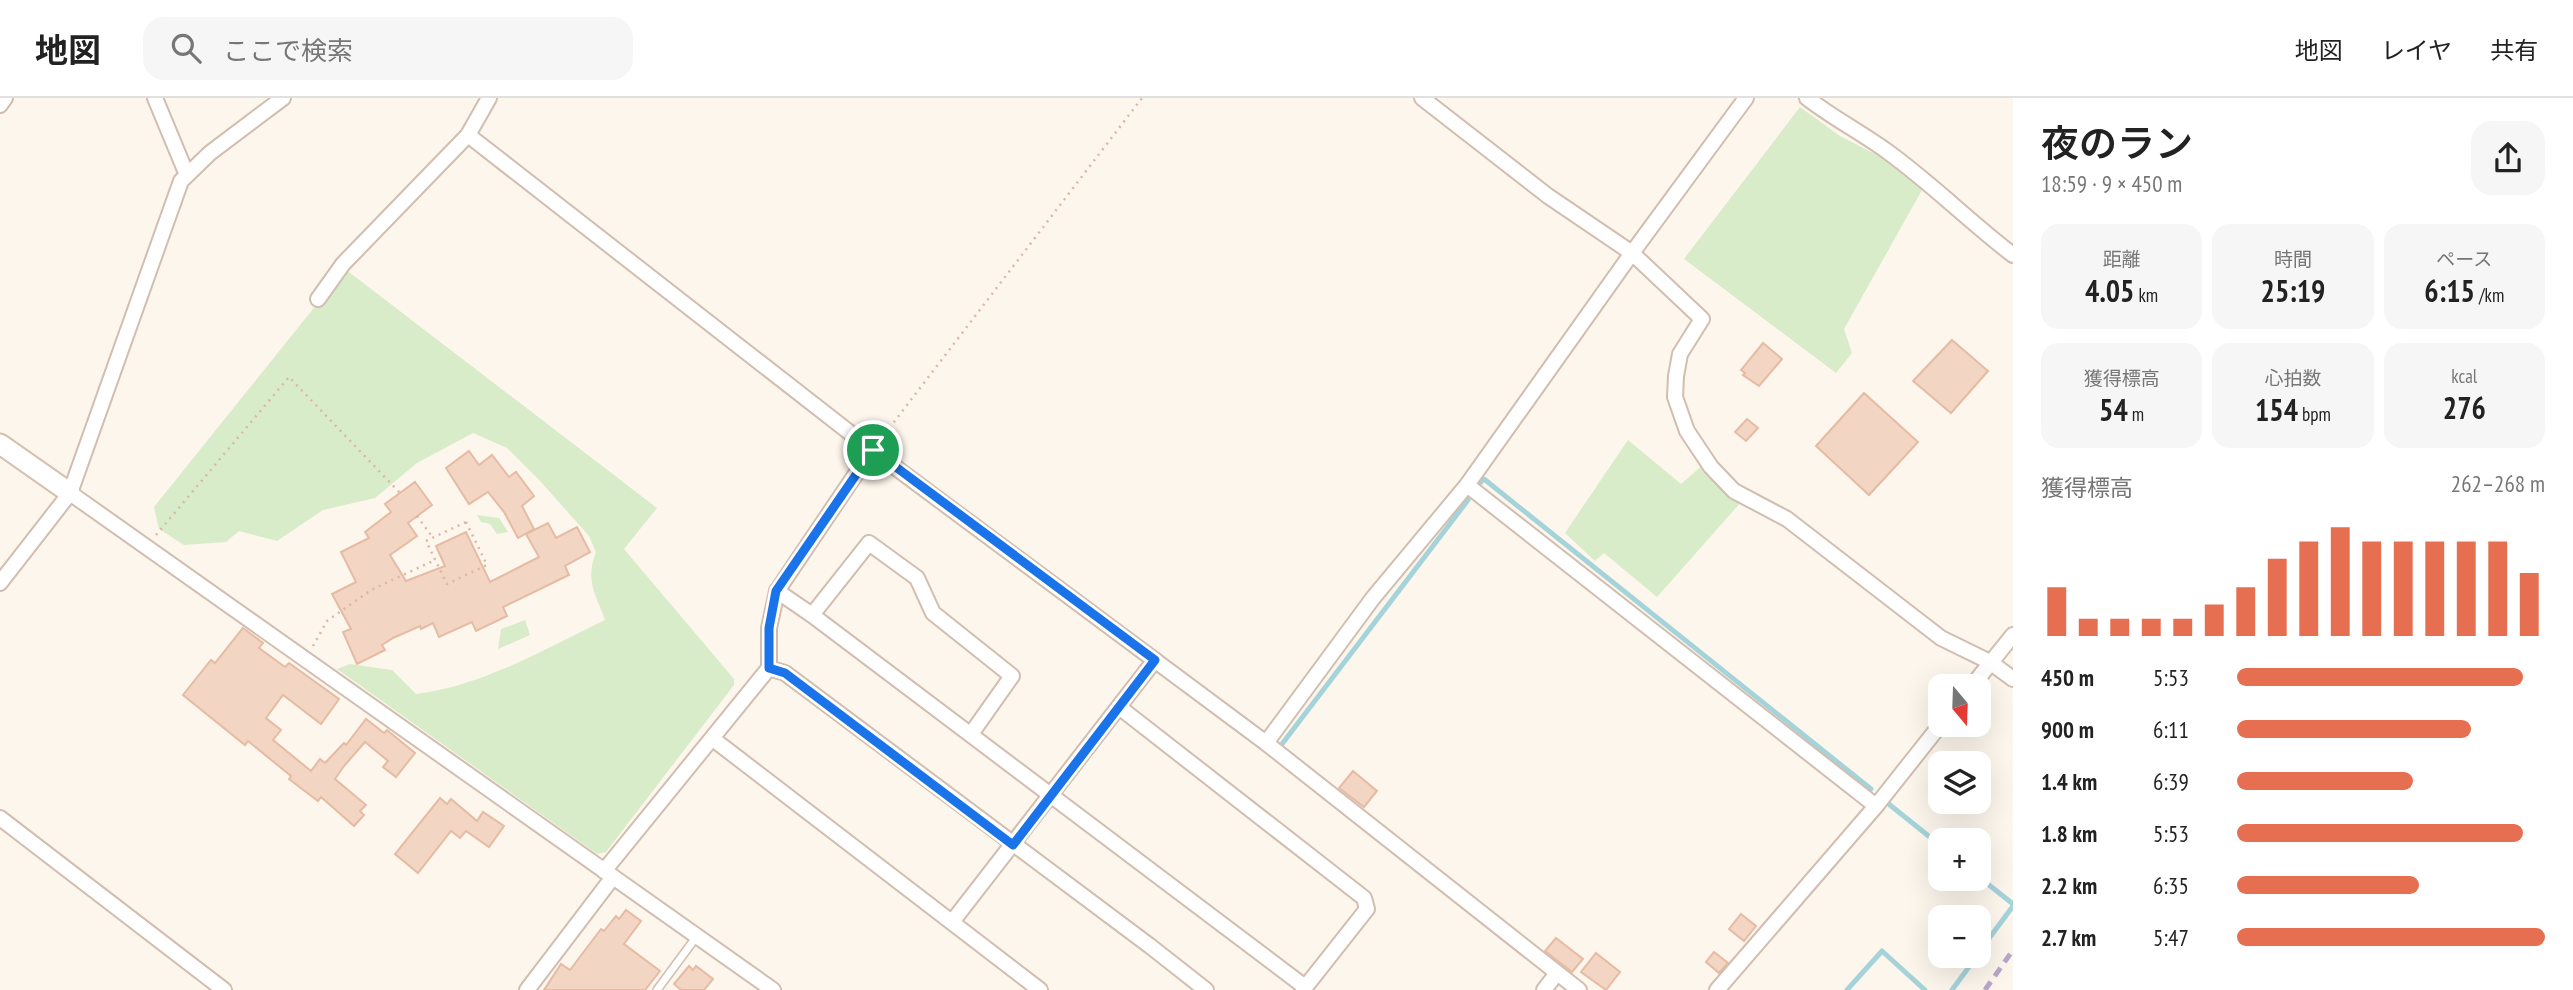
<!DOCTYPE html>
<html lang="ja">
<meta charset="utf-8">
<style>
body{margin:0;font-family:"PT Sans Narrow","Noto Sans JP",sans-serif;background:#f6f6f6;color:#222;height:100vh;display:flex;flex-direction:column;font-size:26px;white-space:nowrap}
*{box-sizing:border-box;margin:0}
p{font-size:23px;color:#767676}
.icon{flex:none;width:38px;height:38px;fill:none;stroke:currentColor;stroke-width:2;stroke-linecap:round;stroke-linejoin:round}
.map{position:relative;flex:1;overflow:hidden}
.details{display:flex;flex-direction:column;background:#fff;width:560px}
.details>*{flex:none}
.needle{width:46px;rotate:161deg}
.tools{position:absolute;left:1928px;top:576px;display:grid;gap:14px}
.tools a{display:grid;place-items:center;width:63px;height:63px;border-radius:14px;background:#fff;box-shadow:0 7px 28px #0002;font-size:35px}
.pin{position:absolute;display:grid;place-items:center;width:60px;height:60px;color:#fff;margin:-30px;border:4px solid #fff;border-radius:50%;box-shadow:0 2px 7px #0007}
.round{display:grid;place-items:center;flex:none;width:74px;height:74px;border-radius:21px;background:#f6f6f6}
.headline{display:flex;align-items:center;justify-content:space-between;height:119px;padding:0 28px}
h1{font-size:38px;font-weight:600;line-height:52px}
.stats{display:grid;grid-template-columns:repeat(3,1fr);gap:10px;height:119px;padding:7px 28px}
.stats div{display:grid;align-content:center;border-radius:18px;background:#f6f6f6;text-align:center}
.stats b{font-size:30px;font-weight:600}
.stats small{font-size:19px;font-weight:400}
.stats p{font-size:19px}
.chart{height:196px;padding:14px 28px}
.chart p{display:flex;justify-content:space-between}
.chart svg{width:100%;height:126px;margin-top:7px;stroke:#e76f51;stroke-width:6}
ul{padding:0 28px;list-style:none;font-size:23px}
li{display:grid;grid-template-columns:112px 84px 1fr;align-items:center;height:52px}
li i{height:18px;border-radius:9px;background:#e76f51}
header{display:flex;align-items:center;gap:42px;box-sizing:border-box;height:98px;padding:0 35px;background:#fff;border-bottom:2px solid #e0e0e0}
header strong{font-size:33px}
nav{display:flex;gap:38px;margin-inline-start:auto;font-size:24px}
.search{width:490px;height:63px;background:#f6f6f6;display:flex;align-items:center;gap:18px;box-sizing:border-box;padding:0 24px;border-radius:21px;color:#767676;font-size:26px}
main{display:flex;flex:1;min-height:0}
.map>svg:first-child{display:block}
.green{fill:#d8ecc9}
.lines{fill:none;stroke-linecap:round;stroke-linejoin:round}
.stream{stroke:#a5d3da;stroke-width:5}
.building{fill:#f3d5c3;stroke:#e6bba3;stroke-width:2}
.lane-casing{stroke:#d1beb0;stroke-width:10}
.street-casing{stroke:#d1beb0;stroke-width:18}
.secondary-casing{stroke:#d6c0b0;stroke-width:23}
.path{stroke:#d9b8a5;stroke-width:2.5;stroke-dasharray:2 5;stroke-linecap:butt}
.lane{stroke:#fff;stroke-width:7}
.street{stroke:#fff;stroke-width:14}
.secondary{stroke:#fff;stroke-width:19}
.rail{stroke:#b9a8c9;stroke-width:5;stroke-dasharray:10 7;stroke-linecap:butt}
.route-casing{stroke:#fff;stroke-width:14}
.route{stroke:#1a73e8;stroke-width:9}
</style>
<header>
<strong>地図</strong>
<div class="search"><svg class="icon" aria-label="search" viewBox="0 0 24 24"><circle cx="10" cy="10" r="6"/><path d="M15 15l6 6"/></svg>ここで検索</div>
<nav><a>地図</a><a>レイヤ</a><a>共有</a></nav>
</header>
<main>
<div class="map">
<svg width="2013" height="892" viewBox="0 0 2013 892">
<rect width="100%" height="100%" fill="#fdf6ec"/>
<g class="green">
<path d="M 1800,9 L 1840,38 L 1881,59 L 1922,92 L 1844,231 L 1852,255 L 1836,275 L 1684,161 Z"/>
<path d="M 345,171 L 657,410 L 624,451 L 734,581 L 734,587 L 606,754 L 597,756 L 337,571 L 350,566 L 392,572 L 416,596 C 482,588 545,551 605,522 C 595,495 585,482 596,454 L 589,438 L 541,384 L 507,350 L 473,335 L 417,365 L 375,400 L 323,412 L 277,443 L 239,433 L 226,444 L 184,447 L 159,431 L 154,409 Z"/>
<path d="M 1628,342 L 1681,386 L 1704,366 L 1742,403 L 1657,499 L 1604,455 L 1595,463 L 1565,435 Z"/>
<path d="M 477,417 L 499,420 L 508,434 L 497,436 L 490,426 L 481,424 Z"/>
<path d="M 525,522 L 530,537 L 498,551 L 501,531 Z"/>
</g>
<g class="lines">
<g class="stream">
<path d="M 1480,385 L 1484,381 L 1871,691"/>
<path d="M 1282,646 L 1468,402"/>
<path d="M 1885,703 L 1941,748"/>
<path d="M 1979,779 L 2013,806"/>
<path d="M 1979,854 L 2013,808"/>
<path d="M 1847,892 L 1882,853 L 1925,892"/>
<path d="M 1952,892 L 1977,858"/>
</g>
</g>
<g class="building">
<path d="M 1952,242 L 1988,273 L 1951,315 L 1913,283 Z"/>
<path d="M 1763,245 L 1782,261 L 1759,288 L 1743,277 L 1745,275 L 1741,272 Z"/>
<path d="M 1864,295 L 1918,344 L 1869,397 L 1816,348 Z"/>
<path d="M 1747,321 L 1758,330 L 1746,343 L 1735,334 Z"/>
<path d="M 469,353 L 479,367 L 492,357 L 509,379 L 516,374 L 534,398 L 522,408 L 534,431 L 518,440 L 504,414 L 488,394 L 469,406 L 446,370 Z"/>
<path d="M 415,384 L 432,407 L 408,425 L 417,438 L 390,457 L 406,483 L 445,468 L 436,448 L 466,434 L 490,484 L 539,459 L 526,436 L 548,425 L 556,440 L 577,429 L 590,454 L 565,468 L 569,477 L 503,509 L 507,518 L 476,533 L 472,524 L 439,539 L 433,525 L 421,531 L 420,528 L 393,540 L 382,547 L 385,552 L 357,566 L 343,534 L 351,531 L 332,496 L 356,484 L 341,454 L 369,440 L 365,434 L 391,414 L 385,406 Z"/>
<path d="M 243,530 L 263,545 L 259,550 L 285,569 L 289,565 L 339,601 L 321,626 L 283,597 L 266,620 L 281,632 L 273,642 L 311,673 L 320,661 L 325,665 L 344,645 L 346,647 L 366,621 L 384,635 L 387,632 L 415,655 L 396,679 L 383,669 L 388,663 L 365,644 L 344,668 L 335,681 L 366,707 L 360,713 L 364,717 L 354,728 L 321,699 L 318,703 L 289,681 L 291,678 L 248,643 L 245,647 L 183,597 L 211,562 L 215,565 Z"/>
<path d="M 1353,673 L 1377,693 L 1364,709 L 1339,690 Z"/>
<path d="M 440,700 L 447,706 L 451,701 L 477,723 L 483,714 L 504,728 L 489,749 L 466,733 L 460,740 L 451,733 L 418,775 L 395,756 Z"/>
<path d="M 626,812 L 641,823 L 624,846 L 660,873 L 645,892 L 544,892 L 561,866 L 570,872 L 601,831 L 604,833 L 616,818 L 619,821 Z"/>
<path d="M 1741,816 L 1756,828 L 1744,843 L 1729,831 Z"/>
<path d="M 1556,840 L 1583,861 L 1572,874 L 1545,853 Z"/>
<path d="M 1714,854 L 1728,865 L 1719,875 L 1706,864 Z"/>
<path d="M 1596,855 L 1620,874 L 1606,892 L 1581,874 Z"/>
<path d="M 689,868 L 693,872 L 696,868 L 713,881 L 704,892 L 681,892 L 674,886 Z"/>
</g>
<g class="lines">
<g class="lane-casing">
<path id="lane" d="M 657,892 L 697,838"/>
</g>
<g class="street-casing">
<g id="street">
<path d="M 155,0 L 187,77"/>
<path d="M 1422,0 L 1548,98 L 1632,155 L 1702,221 L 1680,256 L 1676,278 L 1675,299 L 1687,333 L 1711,369 L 1734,393 L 1787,421 L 1941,540 L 1990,564 L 2013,581"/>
<path d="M 1807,0 C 1833,20 1862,35 1888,54 C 1932,86 1970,124 2013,157"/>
<path d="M 0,7 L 5,0"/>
<path d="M 468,37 L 872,352 L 1266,645 L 1579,892"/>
<path d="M 318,201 L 343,166 L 468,37 L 489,0"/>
<path d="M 1467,387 L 1876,708"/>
<path d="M 70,395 L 773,892"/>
<path d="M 0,485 L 70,395 L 181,83 L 210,55 L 283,0"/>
<path d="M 777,493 L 812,517 L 1305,889"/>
<path d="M 812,517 L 869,445 L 917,480 L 933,515 L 1012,578 L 971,636"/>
<path d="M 769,570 L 785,575 L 1150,848 L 1206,892"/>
<path d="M 1972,588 L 2013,537"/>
<path d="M 1119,609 L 1364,800 L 1367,811 L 1303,892"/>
<path d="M 713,641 L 1040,892"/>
<path d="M 1266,645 L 1373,500 L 1467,387 L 1632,155 L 1746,0"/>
<path d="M 0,720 L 224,892"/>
<path d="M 604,773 L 769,570 L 769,530 L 777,493 L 872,352"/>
<path d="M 952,824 L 1155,562"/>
<path d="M 527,892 L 613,779"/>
<path d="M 1544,892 L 1557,875"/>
<path d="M 1717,892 L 1876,708 L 1941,626"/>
</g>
</g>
<g class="secondary-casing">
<path id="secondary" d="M 0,346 L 70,395"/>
</g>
<g class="path">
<path d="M 881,341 L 1142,0"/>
<path d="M 417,418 L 433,440"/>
<path d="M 466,424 L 487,467 L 447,486 L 426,443 Z"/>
<path d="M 156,437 L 289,279 L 400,395"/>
<path d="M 313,548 L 327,523 L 371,492 L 435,462"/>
</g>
<use href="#lane" class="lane"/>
<use href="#street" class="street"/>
<use href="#secondary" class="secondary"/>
<path class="rail" d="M 1985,892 L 2013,852"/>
</g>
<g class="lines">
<g class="route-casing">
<path id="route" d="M 873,352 L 1155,562 L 1013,747 L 785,575 L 769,570 L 769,530 L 776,493 Z"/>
</g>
<use href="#route" class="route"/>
</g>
</svg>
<div class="tools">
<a><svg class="needle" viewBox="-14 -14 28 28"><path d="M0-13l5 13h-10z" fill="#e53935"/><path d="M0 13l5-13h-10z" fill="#767676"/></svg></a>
<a><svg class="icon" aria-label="layers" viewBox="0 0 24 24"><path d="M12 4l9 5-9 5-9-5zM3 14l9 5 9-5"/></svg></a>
<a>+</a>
<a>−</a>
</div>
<div class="pin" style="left:873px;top:352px;background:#1e9e55"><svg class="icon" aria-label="arrive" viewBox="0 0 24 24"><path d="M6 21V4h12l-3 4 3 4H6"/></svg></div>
</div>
<section class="details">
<div class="headline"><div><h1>夜のラン</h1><p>18:59 · 9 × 450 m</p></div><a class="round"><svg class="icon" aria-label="share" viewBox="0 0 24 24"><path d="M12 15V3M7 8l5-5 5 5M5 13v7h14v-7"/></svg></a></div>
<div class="stats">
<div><p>距離</p><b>4.05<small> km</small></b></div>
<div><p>時間</p><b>25:19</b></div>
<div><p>ペース</p><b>6:15<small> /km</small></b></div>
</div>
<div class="stats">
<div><p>獲得標高</p><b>54<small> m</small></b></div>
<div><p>心拍数</p><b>154<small> bpm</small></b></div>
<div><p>kcal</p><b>276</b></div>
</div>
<div class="chart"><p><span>獲得標高</span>262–268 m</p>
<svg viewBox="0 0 160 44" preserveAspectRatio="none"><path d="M5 44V27M15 44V38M25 44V38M35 44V38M45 44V38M55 44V33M65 44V27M75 44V17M85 44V11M95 44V6M105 44V11M115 44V11M125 44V11M135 44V11M145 44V11M155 44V22"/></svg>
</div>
<ul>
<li><b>450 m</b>5:53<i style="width:93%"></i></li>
<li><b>900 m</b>6:11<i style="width:76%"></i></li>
<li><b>1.4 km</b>6:39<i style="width:57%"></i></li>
<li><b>1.8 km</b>5:53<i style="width:93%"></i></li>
<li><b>2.2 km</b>6:35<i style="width:59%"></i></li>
<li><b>2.7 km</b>5:47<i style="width:100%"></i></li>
</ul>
</section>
</main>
